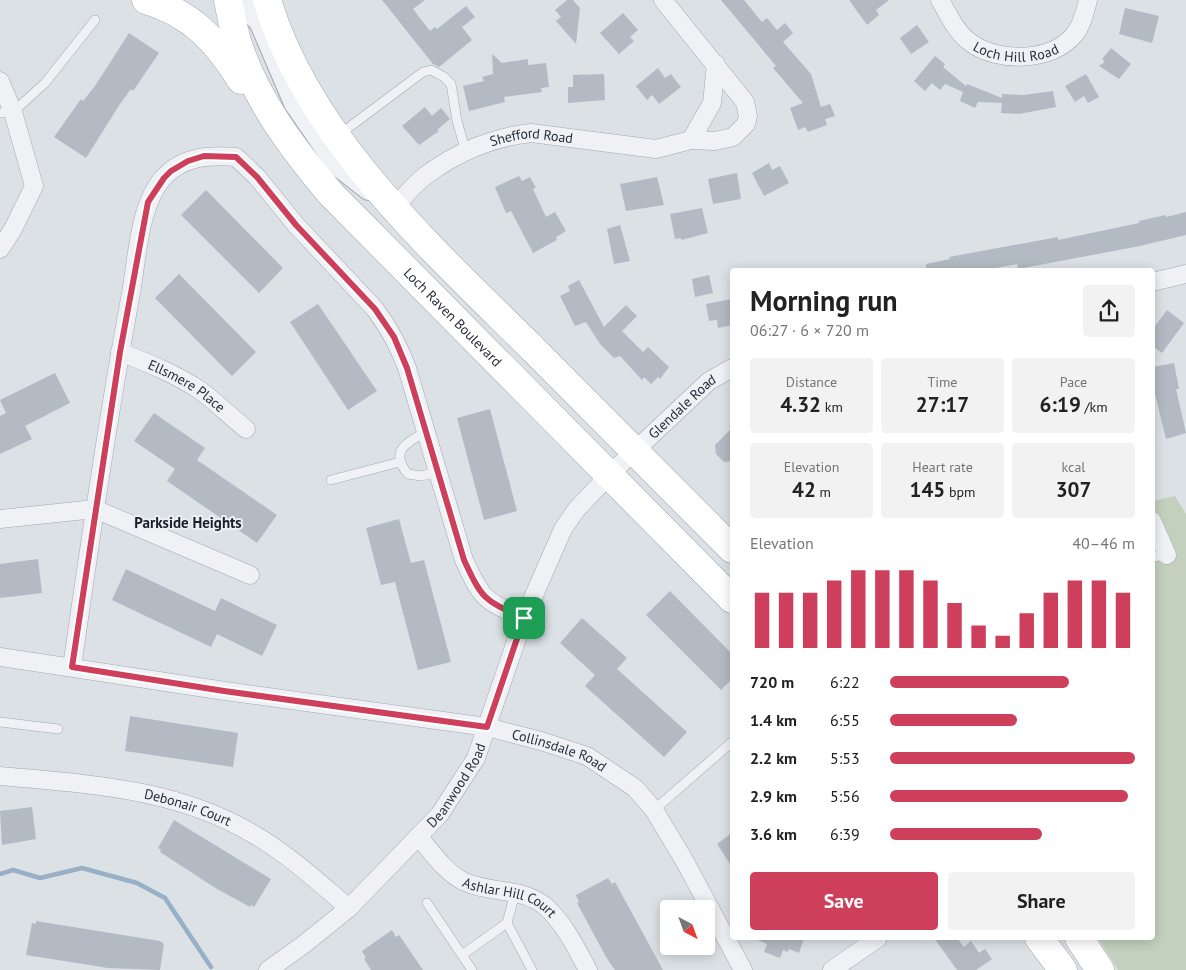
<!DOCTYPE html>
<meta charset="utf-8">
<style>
body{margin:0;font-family:"PT Sans",sans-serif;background:#f2f2f2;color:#222;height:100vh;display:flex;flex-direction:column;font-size:19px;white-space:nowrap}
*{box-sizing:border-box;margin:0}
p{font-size:16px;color:#767676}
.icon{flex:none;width:28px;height:28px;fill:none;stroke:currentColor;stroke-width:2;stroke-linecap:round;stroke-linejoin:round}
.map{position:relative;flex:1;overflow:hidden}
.side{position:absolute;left:730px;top:268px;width:425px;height:672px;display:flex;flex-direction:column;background:#fff;border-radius:5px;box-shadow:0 2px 12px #0003}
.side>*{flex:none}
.needle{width:32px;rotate:139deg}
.controls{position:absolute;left:660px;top:900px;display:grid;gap:10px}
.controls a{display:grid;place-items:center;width:55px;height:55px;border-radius:5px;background:#fff;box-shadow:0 2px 12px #0003;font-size:25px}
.pin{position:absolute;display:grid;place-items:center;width:42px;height:42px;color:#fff;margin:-21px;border-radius:10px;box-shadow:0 2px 8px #0006}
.round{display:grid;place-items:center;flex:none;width:52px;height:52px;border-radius:5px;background:#f2f2f2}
.head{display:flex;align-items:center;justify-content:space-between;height:85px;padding:0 20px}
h1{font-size:28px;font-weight:600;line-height:38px}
.figures{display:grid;grid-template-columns:repeat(3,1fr);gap:8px;height:85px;padding:5px 20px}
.figures div{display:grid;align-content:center;border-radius:5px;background:#f2f2f2;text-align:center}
.figures b{font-size:21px;font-weight:600}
.figures small{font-size:14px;font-weight:400}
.figures p{font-size:14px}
.chart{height:140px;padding:10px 20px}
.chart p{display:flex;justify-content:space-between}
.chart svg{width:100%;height:90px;margin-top:5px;stroke:#cd3f5b;stroke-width:6}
.primary-button{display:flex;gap:10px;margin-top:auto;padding:10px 20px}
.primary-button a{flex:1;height:58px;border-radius:5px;background:#cd3f5b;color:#fff;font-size:20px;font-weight:600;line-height:58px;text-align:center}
.primary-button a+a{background:#f2f2f2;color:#222}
ul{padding:0 20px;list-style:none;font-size:16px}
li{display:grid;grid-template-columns:80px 60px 1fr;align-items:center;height:38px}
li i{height:12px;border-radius:6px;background:#cd3f5b}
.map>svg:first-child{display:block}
.green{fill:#c3d0bd}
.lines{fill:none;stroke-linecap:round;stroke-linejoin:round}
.stream{stroke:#97b0c7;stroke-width:4.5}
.building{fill:#b4bac3}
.service-casing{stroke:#a2a8b0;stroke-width:10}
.minor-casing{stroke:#a2a8b0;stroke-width:19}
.tertiary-casing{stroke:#a2a8b0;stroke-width:24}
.primary-casing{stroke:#9ca6b2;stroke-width:29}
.service{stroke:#eff1f5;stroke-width:9}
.minor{stroke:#eff1f5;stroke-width:18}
.tertiary{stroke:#eff1f5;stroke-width:22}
.primary{stroke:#fff;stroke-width:28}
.route-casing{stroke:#fff;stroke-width:10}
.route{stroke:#cd3f5b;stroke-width:6}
.labels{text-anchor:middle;stroke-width:4;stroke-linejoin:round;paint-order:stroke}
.street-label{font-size:14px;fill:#262f3d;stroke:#ebeff4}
.neighbourhood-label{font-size:15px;font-weight:bold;fill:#18202d;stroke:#ebeff4}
</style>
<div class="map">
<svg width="1186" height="970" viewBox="0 0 1186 970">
<rect width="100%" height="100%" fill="#dce1e6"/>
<path class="green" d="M 1175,496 L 1186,514 L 1186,970 L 1118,970 L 1098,938 L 1152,938 L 1153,501 Z"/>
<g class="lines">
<path class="stream" d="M 0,874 L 13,870 L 40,878 L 82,868 L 137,883 L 165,898 L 211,967"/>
</g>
<g class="building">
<path d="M 382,0 L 425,0 L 413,9 L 430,31 L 435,27 L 437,29 L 466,6 L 475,17 L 462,27 L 472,40 L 439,67 L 433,64 Z"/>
<path d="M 567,0 L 573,0 L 580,8 L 576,44 L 556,21 L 561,17 L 555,10 Z"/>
<path d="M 721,0 L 744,0 L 762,22 L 767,18 L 777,30 L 785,23 L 793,33 L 783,42 L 811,74 L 821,107 L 830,104 L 835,116 L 825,119 L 827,125 L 808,132 L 805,127 L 798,130 L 790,108 L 803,103 L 773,68 L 776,66 Z"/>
<path d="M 849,0 L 889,0 L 876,10 L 879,15 L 867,25 Z"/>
<path d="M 1125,8 L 1159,16 L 1152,43 L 1119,34 Z"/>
<path d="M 623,13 L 638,30 L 630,37 L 634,41 L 619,54 L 600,33 Z"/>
<path d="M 917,25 L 929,42 L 911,54 L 900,38 Z"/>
<path d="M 129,33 L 159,53 L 133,91 L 131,89 L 120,104 L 86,158 L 54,137 L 81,99 L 83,101 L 95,86 Z"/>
<path d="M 1111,48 L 1131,64 L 1119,79 L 1099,66 L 1105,62 L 1102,59 Z"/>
<path d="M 492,54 L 502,63 L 528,59 L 528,65 L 546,63 L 549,87 L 541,88 L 542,92 L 504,97 L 505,102 L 469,111 L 463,86 L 484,81 L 482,77 L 493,74 Z"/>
<path d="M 935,56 L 945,64 L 943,67 L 966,86 L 967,84 L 1002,98 L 1002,94 L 1024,95 L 1053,91 L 1056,107 L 1019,114 L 1001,113 L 1002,103 L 978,102 L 975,108 L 960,101 L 963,92 L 945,84 L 940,90 L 932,83 L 925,91 L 914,81 Z"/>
<path d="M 658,68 L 665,78 L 671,74 L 681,87 L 659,104 L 652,95 L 647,100 L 636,86 Z"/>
<path d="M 604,74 L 605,100 L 568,103 L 568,87 L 573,87 L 573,75 Z"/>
<path d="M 1086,74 L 1099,97 L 1088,103 L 1084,96 L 1075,102 L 1065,86 Z"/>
<path d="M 425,107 L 432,116 L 441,108 L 450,119 L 437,130 L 439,131 L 419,145 L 402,126 Z"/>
<path d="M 769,163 L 772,170 L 780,166 L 789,183 L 764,196 L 752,173 Z"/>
<path d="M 737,173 L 741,199 L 713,204 L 708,179 Z"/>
<path d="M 519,176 L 522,181 L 530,177 L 536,188 L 533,189 L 546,217 L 555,212 L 566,231 L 556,237 L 557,240 L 533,253 L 511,211 L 506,213 L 495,187 Z"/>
<path d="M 657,177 L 664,205 L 626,211 L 620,184 Z"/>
<path d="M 206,190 L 283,268 L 259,293 L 181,215 Z"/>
<path d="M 702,208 L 708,233 L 681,240 L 681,238 L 675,239 L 670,214 Z"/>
<path d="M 1186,212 L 1186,235 L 1140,246 L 1018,269 L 1017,264 L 985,270 L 926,270 L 926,264 L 950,259 L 949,257 L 1058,237 L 1058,240 L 1139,223 L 1139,221 L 1165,215 L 1166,217 Z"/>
<path d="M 620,225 L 630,261 L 614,264 L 607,229 Z"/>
<path d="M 179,274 L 256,352 L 232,376 L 155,298 Z"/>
<path d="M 709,275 L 713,293 L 695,297 L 692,279 Z"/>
<path d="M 579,280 L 604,327 L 626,305 L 637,316 L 622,331 L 643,352 L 648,347 L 669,367 L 660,379 L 658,377 L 651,384 L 644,377 L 642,380 L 620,356 L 614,358 L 600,344 L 586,322 L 575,326 L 560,296 L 570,291 L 568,286 Z"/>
<path d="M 732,299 L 732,325 L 718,328 L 717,320 L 709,321 L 706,304 Z"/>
<path d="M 318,304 L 377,391 L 348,410 L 290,322 Z"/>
<path d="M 1167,310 L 1184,323 L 1162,353 L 1152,346 L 1152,330 Z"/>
<path d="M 1174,363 L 1179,389 L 1176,389 L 1186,433 L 1166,439 L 1152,382 L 1152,367 Z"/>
<path d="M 55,373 L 70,403 L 25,426 L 32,439 L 0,454 L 0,416 L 6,413 L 0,400 Z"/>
<path d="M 490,409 L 517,511 L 484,520 L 457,418 Z"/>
<path d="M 154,413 L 205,448 L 197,460 L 277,515 L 257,543 L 167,481 L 175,469 L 134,441 Z"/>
<path d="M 732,428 L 732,461 L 724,462 L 716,454 L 715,445 Z"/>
<path d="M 399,519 L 411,563 L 424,560 L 451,662 L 418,670 L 395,582 L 381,585 L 366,528 Z"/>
<path d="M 38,559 L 42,593 L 0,598 L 0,564 Z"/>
<path d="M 126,569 L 215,611 L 221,598 L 277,625 L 262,656 L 217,634 L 211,647 L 112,600 Z"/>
<path d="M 670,591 L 732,654 L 732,679 L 721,690 L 646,615 Z"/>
<path d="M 582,618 L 627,658 L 617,669 L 687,732 L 664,757 L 585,686 L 595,675 L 560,643 Z"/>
<path d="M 130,716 L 238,733 L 233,767 L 125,751 Z"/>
<path d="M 32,807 L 36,839 L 2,845 L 0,811 Z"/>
<path d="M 174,820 L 271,879 L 254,907 L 251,905 L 250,907 L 217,889 L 160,852 L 161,850 L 158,848 Z"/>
<path d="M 732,833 L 732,867 L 717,844 Z"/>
<path d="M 608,878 L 612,884 L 615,882 L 663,970 L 615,970 L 606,957 L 577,903 L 579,902 L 576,895 Z"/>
<path d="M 36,921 L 160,941 L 164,944 L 160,970 L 108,968 L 26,955 L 32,923 L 36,924 Z"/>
<path d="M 392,930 L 396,937 L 399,935 L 423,970 L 371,970 L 364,959 L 366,958 L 362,951 Z"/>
<path d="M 753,938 L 804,938 L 799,953 L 789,949 L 788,952 L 783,950 L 780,958 L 764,952 L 767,944 Z"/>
<path d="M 934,938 L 957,938 L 964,947 L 971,941 L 979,953 L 985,949 L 992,959 L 976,970 L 957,970 Z"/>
</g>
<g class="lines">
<g class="service-casing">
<g id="service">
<path d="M 0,113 L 13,112 L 45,83 L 95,20"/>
<path d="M 340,134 L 423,72 L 431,70 L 444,77 L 451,84 L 457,121 L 466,152"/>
<path d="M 426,432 C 406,442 389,452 408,474 L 421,476 L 438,472"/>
<path d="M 331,480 L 400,462"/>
<path d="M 1152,557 L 1167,555"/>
<path d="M 0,722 L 58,729"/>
<path d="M 654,810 L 732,742"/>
<path d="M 427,903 L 472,970"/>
<path d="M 507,923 L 532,970"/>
<path d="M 462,955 L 507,923 L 515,893"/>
</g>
</g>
<g class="minor-casing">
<g id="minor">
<path id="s1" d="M 940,0 C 949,16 956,32 971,43 C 999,63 1051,62 1074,35 C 1082,26 1085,12 1088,0"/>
<path d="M 0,81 L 13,112 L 34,186 L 13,229 L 0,249"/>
<path d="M 691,140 L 712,103 L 716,64"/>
<path id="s2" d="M 393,209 C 403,198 413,185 425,176 C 455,153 493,137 531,133 L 656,149 L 691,140 L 715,141 L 733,137 L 746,124 L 748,116 L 745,102 L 663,0"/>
<path d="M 1152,282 L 1186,274"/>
<path id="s3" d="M 120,352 C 148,363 176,374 201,391 C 217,403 231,417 246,429"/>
<path d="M 0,519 L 95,509 L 250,575"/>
<path d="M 1152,521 L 1167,555"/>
<path id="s4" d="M 0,657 L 225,691 L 487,727 L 541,741 L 587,756 L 635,788 L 654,810 L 684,860 L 743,970"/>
<path d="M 72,667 C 90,542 108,417 131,293 C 137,259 139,205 163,178 C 183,156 209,155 236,157 L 257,177 L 296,225 L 375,309 C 389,328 399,346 407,368 L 464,560 C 483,601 484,600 524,618"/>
<path id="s5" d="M 0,776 C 87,784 176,788 253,834 C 288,854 318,882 349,908"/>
<path id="s6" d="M 418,836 C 431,851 445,872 463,881 C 489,894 524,887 546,907 C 565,924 576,948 588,970"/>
<path id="s7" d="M 268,970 L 303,945 L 349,908 L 440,814 L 476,758 L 524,618 L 563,529 L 576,510 L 609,475 L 709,381 L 732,368"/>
<path d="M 832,970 L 878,938"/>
</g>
</g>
<g class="tertiary-casing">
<path id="tertiary" d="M 228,0 L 245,7 L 260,21 L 295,103 L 337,164 L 369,189"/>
</g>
<g class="primary-casing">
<g id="primary">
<path d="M 146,0 C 191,13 217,41 241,80"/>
<path id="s8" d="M 228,0 C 231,14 233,28 237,41 C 255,99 293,149 331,194 L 732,599"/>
<path d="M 267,0 C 308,138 433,250 532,348 C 599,415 666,482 732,549"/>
<path d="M 1039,938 L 1063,970"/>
<path d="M 1079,938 L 1100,970"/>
</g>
</g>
<use href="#service" class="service"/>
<use href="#minor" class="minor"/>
<use href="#tertiary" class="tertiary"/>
<use href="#primary" class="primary"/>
</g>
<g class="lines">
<g class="route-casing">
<path id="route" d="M 204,156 L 236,157 L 257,177 L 296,225 L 375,309 L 394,337 L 407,368 L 464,560 C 483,601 484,600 524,618 L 487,727 L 224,691 L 72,667 L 120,352 L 148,202 L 164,178 L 171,171 L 188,161 Z"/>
</g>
<use href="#route" class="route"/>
</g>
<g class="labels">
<g class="street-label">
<text dy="5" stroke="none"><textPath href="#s1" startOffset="101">Loch Hill Road</textPath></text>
<text dy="5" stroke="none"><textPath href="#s2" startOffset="162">Shefford Road</textPath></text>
<text dy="5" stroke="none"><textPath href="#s8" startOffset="396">Loch Raven Boulevard</textPath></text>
<text dy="5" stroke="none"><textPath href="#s3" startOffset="75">Ellsmere Place</textPath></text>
<text dy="5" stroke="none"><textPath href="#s7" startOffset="716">Glendale Road</textPath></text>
<text dy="5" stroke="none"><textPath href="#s4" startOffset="568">Collinsdale Road</textPath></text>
<text dy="5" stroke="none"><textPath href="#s7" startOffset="266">Deanwood Road</textPath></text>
<text dy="5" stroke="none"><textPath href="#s5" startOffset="191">Debonair Court</textPath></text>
<text dy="5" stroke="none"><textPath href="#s6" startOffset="114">Ashlar Hill Court</textPath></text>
</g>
<g class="neighbourhood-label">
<text x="188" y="528">Parkside Heights</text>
</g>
</g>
</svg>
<div class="controls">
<a><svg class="needle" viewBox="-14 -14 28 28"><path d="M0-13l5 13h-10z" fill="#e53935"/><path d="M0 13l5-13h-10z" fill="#767676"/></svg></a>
</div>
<div class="pin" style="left:524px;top:618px;background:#1e9e55"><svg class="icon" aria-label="arrive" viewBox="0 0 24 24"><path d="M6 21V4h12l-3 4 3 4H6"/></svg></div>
<section class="side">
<div class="head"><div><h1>Morning run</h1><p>06:27 · 6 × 720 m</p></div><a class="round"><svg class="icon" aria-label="share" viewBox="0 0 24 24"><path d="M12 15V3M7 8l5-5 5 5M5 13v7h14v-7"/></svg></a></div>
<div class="figures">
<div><p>Distance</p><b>4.32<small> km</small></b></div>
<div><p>Time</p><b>27:17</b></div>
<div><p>Pace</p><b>6:19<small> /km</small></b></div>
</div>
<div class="figures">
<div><p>Elevation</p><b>42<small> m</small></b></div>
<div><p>Heart rate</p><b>145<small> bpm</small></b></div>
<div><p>kcal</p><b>307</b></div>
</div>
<div class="chart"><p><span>Elevation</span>40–46 m</p>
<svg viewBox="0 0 160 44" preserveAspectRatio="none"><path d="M5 44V17M15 44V17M25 44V17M35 44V11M45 44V6M55 44V6M65 44V6M75 44V11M85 44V22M95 44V33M105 44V38M115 44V27M125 44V17M135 44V11M145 44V11M155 44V17"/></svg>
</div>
<ul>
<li><b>720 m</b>6:22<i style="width:73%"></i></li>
<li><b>1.4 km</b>6:55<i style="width:52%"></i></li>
<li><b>2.2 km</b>5:53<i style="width:100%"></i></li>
<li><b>2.9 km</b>5:56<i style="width:97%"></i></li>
<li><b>3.6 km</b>6:39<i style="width:62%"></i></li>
</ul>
<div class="primary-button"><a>Save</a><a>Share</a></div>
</section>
</div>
